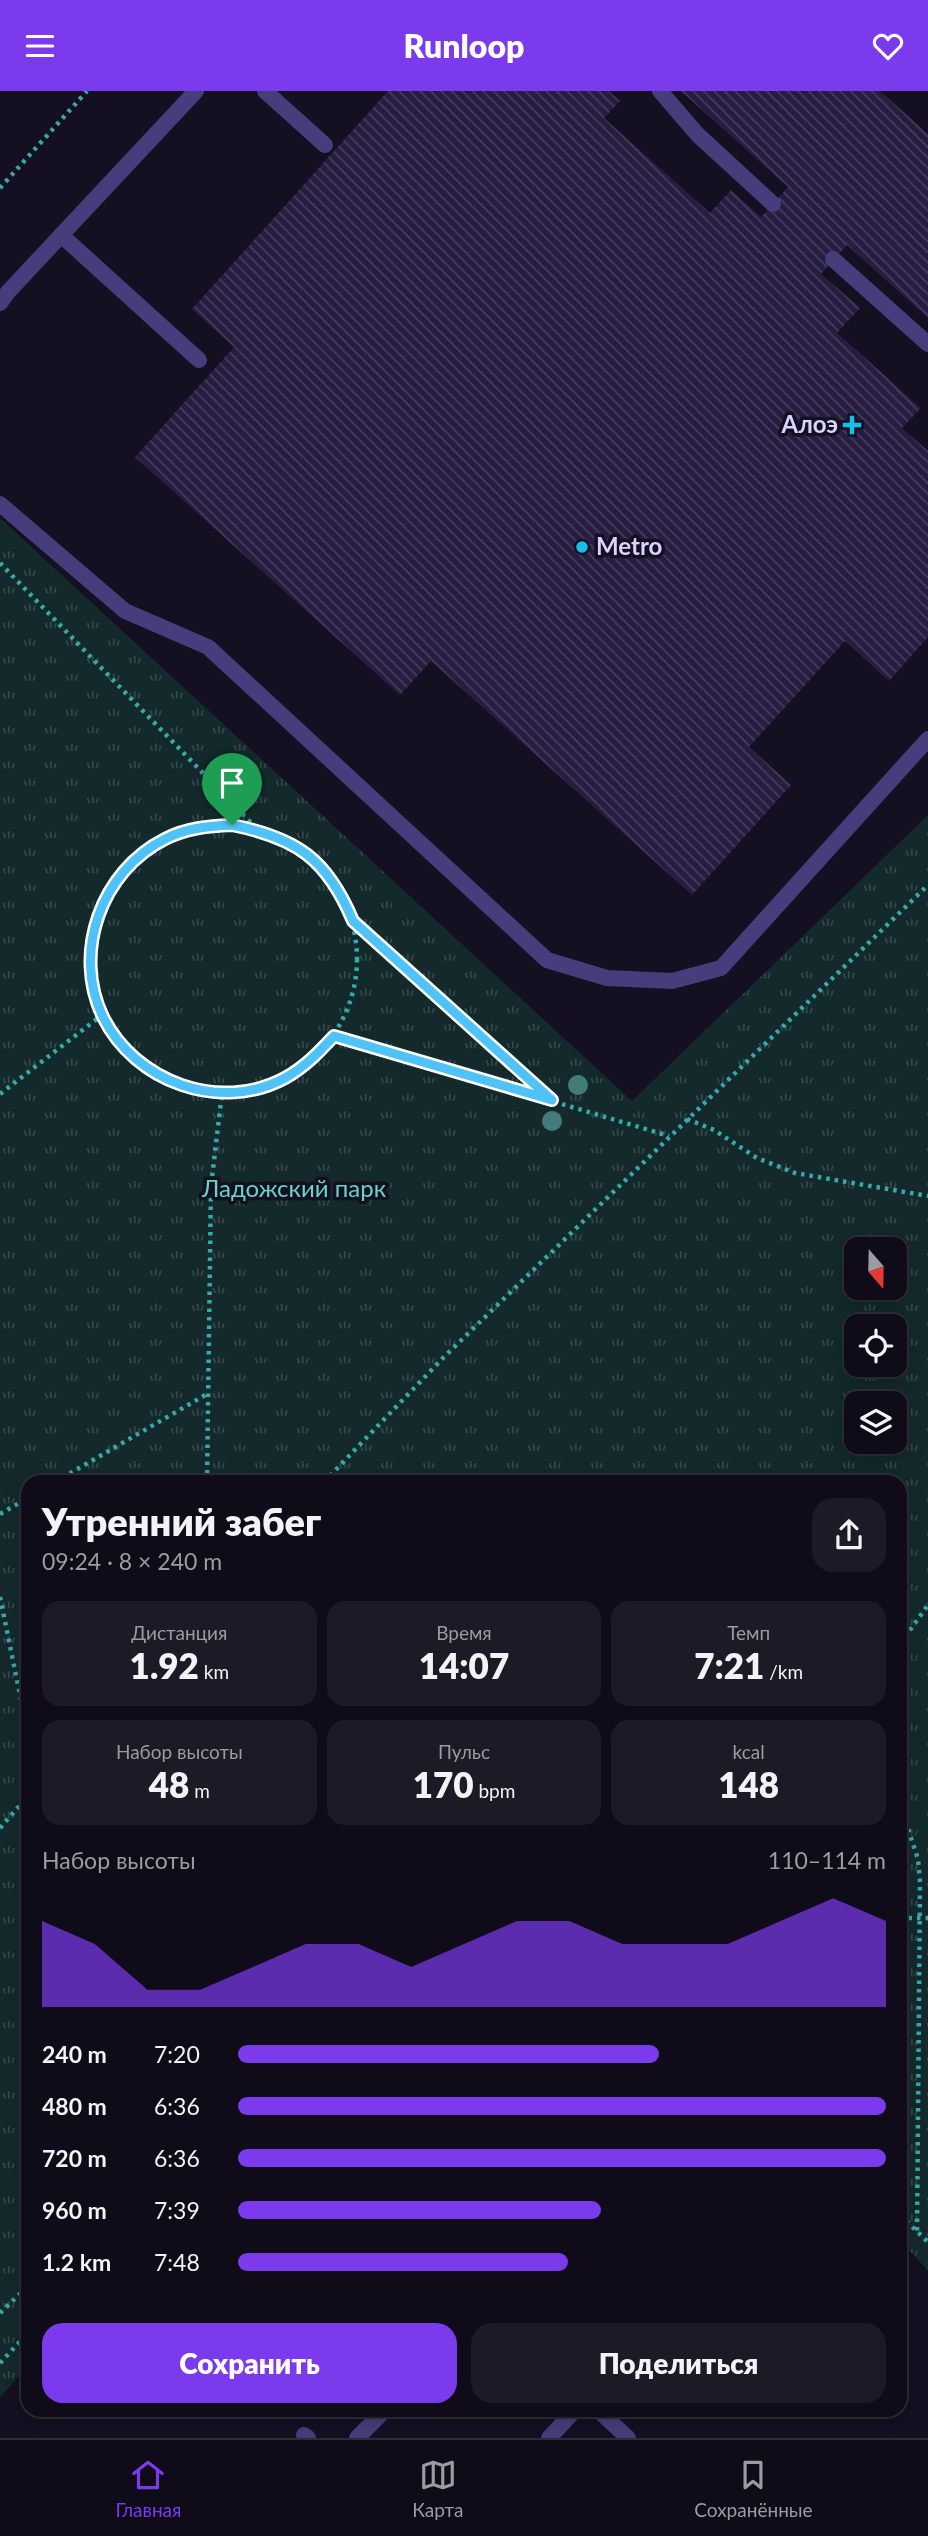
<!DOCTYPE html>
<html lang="ru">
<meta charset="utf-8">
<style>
body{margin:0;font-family:Lato,sans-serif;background:#1d1926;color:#f1f3f6;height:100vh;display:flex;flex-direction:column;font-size:26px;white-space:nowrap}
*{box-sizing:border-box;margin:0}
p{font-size:23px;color:#9b9ba2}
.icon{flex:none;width:38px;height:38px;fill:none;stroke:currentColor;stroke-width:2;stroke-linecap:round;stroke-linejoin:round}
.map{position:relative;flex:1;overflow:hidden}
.details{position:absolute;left:21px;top:1384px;width:886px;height:942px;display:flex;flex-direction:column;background:#0f0b19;border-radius:21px;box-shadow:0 4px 18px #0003,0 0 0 2px #2f2b38}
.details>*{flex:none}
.needle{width:46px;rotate:160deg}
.buttons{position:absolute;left:844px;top:1146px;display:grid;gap:14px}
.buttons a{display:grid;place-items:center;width:63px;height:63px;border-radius:14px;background:#0f0b19;box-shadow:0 4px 18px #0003,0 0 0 2px #2f2b38;font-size:35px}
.pin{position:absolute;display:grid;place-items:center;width:60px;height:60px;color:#fff;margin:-72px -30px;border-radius:50% 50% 50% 0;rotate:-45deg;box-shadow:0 0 7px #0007}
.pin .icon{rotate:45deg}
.round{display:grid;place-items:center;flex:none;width:74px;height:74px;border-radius:21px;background:#1d1926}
.overview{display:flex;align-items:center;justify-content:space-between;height:119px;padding:0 21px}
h1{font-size:38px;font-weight:800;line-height:52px}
.metrics{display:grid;grid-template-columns:repeat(3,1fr);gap:10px;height:119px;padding:7px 21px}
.metrics div{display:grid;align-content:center;border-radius:18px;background:#1d1926;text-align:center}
.metrics b{font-size:35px;font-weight:800}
.metrics small{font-size:19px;font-weight:400}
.metrics p{font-size:19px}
.chart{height:196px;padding:14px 21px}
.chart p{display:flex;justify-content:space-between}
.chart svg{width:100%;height:126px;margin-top:7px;fill:#7c3aed;opacity:.7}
.primary-button{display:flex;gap:14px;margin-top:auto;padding:14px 21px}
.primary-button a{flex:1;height:80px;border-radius:21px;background:#7c3aed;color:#fff;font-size:28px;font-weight:800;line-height:80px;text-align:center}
.primary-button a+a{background:#1d1926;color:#f1f3f6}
ul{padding:0 21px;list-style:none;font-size:23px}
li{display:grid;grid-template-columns:112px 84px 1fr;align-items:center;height:52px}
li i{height:18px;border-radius:9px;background:#7c3aed}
header{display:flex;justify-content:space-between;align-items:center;height:91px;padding:0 21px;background:#7c3aed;color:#fff;font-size:32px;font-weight:800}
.menu{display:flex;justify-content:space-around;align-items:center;height:98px;border-top:2px solid #2f2b38;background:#0f0b19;font-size:19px;color:#9b9ba2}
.menu a{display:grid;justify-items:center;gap:4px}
.menu .selected{color:#7c3aed}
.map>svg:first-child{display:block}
.park{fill:url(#park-tufts);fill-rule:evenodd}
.building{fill:url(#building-back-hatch)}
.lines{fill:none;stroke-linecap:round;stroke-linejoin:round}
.path{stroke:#38a8aa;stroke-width:4.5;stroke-dasharray:3.5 5;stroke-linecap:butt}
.service{stroke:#463e7c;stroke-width:16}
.tree{fill:#417c7a}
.route-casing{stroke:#fff;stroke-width:14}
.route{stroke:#4fc3f7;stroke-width:9}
.poi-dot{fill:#13c1e8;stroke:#140f21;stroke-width:2.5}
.labels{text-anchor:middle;stroke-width:7;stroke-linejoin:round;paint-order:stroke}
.poi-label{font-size:24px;font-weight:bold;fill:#dbd3fb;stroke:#140f21;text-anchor:end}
.park-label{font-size:24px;fill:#65d5c2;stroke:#140f21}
</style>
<header><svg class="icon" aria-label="menu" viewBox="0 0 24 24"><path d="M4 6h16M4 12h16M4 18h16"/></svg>Runloop<svg class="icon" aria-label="heart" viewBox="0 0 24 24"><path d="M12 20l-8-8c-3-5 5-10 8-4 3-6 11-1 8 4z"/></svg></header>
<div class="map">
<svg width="928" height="2347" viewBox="0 0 928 2347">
<defs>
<pattern id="park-tufts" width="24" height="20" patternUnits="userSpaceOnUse" patternTransform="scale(1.75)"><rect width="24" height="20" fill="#13292b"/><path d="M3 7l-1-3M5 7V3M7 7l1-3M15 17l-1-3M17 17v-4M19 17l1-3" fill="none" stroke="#35474b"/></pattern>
<pattern id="building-back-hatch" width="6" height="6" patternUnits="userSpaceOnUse" patternTransform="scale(1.75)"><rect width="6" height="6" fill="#271d41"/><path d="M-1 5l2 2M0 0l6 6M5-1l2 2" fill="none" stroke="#463d5d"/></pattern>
</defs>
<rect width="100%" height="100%" fill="#140f21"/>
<path class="park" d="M 0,427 L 632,1010 L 928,724 L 928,2179 L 900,2150 L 900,1391 L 28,1391 L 28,2276 L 0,2306 ZM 856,1158 L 894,1158 L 894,1197 L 856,1197 ZM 856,1236 L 894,1236 L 894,1274 L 856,1274 ZM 856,1312 L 894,1312 L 894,1351 L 856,1351 Z"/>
<path class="building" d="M 388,0 L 609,0 L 620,10 L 604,27 L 710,122 L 731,99 L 761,126 L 788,96 L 681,0 L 880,0 L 928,43 L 928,227 L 847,154 L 821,183 L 860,217 L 837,242 L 921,317 L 902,337 L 928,360 L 928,546 L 889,590 L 845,550 L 749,656 L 791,694 L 692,804 L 431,570 L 400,604 L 135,366 L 234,256 L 192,218 Z"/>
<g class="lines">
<g class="path">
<path d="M 0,97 L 87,0"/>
<path d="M 0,472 L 257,738"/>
<circle cx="224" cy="868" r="133"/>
<path d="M 353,830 L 549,1006"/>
<path d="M 334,945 L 669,1045"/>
<path d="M 0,1003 L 102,924"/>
<path d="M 687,1028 L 714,1039 L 757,1067 L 795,1082 L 928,1105"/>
<path d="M 55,1391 L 207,1303"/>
<path d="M 207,1391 L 211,1095 L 222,1002"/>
<path d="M 324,1391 L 442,1268 L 928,794"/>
<path d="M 0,1423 L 28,1407"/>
<path d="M 0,1506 L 28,1643"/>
<path d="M 900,1553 L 928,1514"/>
<path d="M 900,1714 L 918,1768 L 920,1791 L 917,2141"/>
<path d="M 0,1737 L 28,1705"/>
<path d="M 900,1827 L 928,1827"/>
<path d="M 900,2124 L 928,2151"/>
<path d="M 0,2222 L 28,2195"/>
<path d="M 0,2272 L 28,2242"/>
</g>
<g class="service">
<path d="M 265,0 L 325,54"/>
<path d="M 660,0 L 698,44 L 773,113"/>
<path d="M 61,144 L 199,269"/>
<path d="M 833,168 L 928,253"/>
<path d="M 0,212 L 8,201 L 196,0"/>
<path d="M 0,413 L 125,520 L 208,556 L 547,869 L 607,887 L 672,890 L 721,877 L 928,648"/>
<path d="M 598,2319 L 628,2347"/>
<path d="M 304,2344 L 308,2347"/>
<path d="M 357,2347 L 385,2319"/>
<path d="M 549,2347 L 575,2319"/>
</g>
</g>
<g class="tree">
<circle cx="578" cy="994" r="10"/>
<circle cx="552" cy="1030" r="10"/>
</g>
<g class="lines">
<g class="route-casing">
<path id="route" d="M 232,734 C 297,747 327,768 353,830 L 552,1009 L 334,945 C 319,961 305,976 285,987 C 220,1022 135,991 103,926 C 72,862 101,780 165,748 C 186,737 209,735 232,734 Z"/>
</g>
<use href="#route" class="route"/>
</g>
<g class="poi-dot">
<path d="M848.5 323.5h7v7h7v7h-7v7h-7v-7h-7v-7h7z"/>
<circle cx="582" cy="456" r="7"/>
</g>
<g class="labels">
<g class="poi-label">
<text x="838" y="342">Алоэ</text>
<text x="596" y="464" text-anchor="start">Metro</text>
</g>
<g class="park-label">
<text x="294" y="1106">Ладожский парк</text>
</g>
</g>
</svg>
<div class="buttons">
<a><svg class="needle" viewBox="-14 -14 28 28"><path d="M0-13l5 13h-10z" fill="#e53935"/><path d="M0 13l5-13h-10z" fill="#9b9ba2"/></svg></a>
<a><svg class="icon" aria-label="locate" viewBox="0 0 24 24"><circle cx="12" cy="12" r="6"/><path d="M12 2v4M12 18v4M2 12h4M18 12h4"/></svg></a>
<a><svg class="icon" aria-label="layers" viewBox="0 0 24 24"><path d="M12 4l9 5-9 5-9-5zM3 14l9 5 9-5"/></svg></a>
</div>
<div class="pin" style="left:232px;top:734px;background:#1e9e55"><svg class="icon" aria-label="arrive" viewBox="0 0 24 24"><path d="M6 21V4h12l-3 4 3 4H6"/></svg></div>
<section class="details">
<div class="overview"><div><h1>Утренний забег</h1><p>09:24 · 8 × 240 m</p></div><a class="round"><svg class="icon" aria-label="share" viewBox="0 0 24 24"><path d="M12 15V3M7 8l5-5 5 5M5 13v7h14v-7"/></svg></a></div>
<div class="metrics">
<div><p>Дистанция</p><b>1.92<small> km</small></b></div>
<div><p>Время</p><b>14:07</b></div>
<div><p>Темп</p><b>7:21<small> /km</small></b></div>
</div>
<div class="metrics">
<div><p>Набор высоты</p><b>48<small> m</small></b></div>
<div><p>Пульс</p><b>170<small> bpm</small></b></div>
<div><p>kcal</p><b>148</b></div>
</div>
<div class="chart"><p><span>Набор высоты</span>110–114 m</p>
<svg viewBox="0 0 160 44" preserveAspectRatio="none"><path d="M0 44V14L10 22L20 38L30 38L40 30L50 22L60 22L70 30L80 22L90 14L100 14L110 22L120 22L130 22L140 14L150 6L160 14V44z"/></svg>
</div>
<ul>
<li><b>240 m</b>7:20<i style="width:65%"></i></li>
<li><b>480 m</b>6:36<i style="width:100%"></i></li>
<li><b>720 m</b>6:36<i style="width:100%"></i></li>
<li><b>960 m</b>7:39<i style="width:56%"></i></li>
<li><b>1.2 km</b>7:48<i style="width:51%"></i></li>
</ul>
<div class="primary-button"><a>Сохранить</a><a>Поделиться</a></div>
</section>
</div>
<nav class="menu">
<a class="selected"><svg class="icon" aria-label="home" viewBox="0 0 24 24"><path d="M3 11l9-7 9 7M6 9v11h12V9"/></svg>Главная</a>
<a><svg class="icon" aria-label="map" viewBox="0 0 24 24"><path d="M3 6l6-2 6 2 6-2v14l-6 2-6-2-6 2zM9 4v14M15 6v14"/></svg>Карта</a>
<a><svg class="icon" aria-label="saved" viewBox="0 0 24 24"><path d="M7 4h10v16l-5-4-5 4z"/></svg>Сохранённые</a>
</nav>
